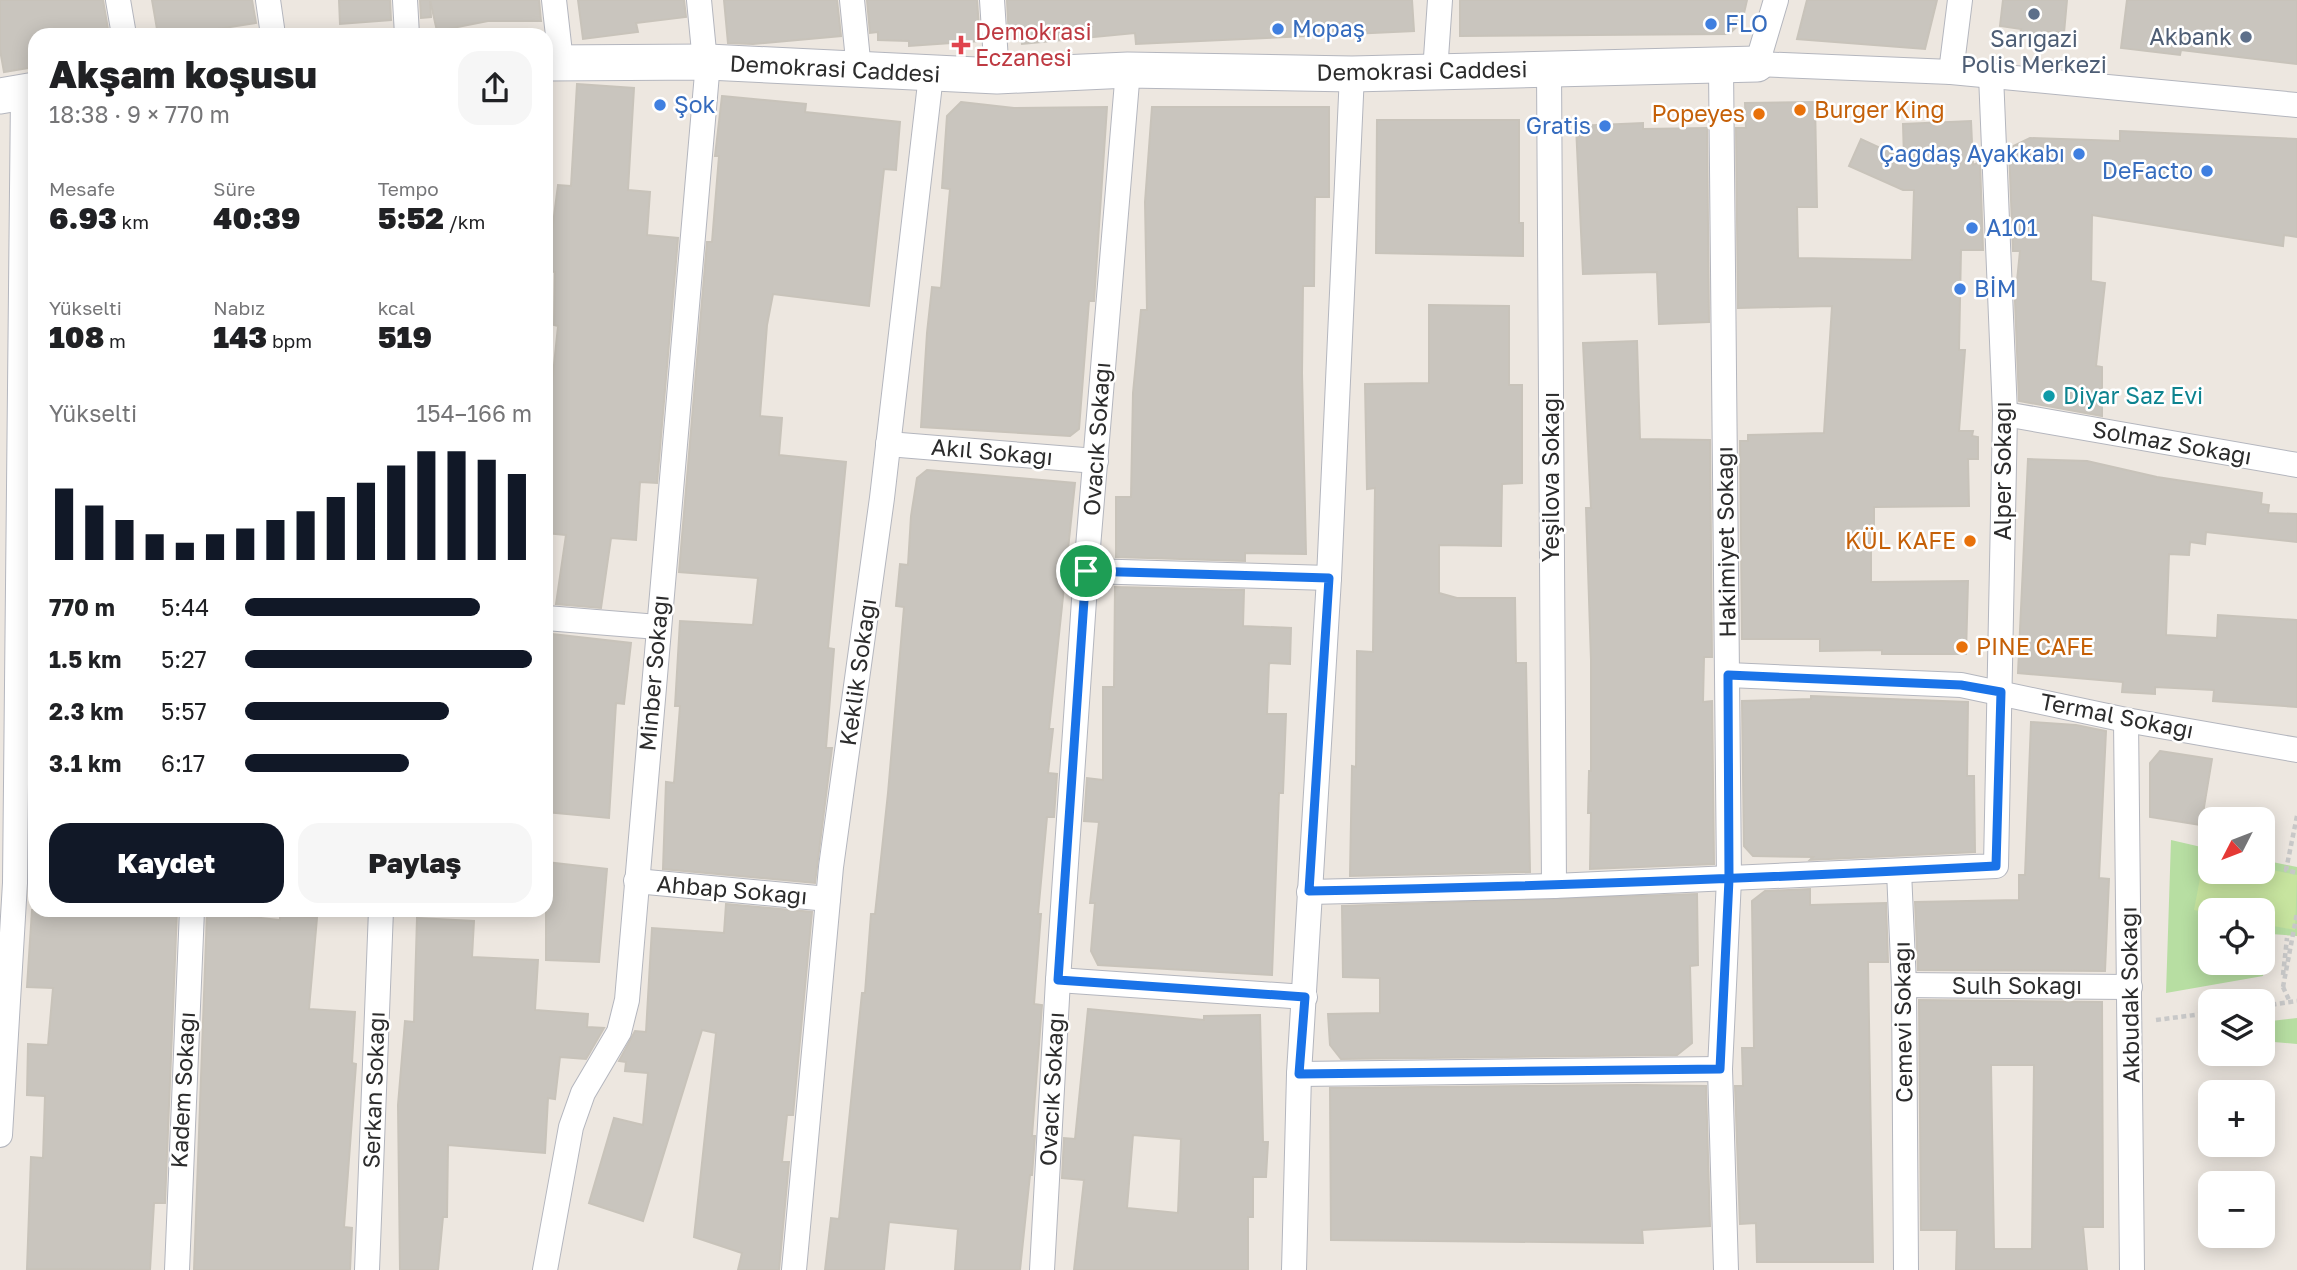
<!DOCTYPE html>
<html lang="tr">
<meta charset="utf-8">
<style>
body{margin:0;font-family:"Golos Text",sans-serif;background:#f6f6f6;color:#202124;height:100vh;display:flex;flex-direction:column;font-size:26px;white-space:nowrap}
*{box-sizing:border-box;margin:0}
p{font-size:23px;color:#757577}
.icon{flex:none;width:38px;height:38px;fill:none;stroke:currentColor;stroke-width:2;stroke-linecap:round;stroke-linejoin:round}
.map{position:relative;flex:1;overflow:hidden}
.sheet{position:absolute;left:28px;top:28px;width:525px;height:889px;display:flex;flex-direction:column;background:#fff;border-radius:21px;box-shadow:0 4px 18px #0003}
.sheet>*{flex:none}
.needle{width:46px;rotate:228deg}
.tools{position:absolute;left:2198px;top:807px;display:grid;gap:14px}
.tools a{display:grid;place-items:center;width:77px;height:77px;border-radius:14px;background:#fff;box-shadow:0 4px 18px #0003;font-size:35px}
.pin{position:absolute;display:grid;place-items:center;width:60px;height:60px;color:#fff;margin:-30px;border:4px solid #fff;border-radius:50%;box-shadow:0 2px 7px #0007}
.round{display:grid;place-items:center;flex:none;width:74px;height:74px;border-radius:21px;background:#f6f6f6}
.overview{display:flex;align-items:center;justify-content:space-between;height:119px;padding:0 21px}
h1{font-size:38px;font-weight:800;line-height:52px}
.figures{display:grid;grid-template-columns:repeat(3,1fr);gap:10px;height:119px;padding:7px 21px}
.figures div{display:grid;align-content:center}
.figures b{font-size:30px;font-weight:800}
.figures small{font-size:19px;font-weight:400}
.figures p{font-size:19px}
.chart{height:196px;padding:14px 21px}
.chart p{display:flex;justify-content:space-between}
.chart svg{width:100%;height:126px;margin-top:7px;stroke:#111827;stroke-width:6}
.button{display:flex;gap:14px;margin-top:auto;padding:14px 21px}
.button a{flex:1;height:80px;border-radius:21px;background:#111827;color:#fff;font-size:28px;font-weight:800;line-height:80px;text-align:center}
.button a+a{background:#f6f6f6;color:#202124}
ul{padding:0 21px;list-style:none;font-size:23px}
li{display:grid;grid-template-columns:112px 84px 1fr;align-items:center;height:52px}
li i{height:18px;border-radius:9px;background:#111827}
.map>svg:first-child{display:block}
.green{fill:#b7dea2;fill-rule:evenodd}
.pitch{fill:#c7e49f}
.building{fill:#c9c5be;stroke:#c8c3ba;stroke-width:2;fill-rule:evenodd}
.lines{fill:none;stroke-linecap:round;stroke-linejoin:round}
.street-casing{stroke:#b4b6be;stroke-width:26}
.secondary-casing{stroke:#b4b6be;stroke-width:37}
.path{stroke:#c8c8c8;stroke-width:4.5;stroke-dasharray:5 3.5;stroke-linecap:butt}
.street{stroke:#fff;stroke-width:24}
.secondary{stroke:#fff;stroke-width:35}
.route-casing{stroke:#fff;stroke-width:14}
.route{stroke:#1a73e8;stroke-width:9}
.service-dot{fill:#5c6f8a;stroke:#fff;stroke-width:2.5}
.shop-dot{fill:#3f7fe0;stroke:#fff;stroke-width:2.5}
.health-dot{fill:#e0444e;stroke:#fff;stroke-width:2.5}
.food-dot{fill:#e8710a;stroke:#fff;stroke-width:2.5}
.culture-dot{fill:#0f9aa8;stroke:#fff;stroke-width:2.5}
.labels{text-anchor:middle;stroke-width:5;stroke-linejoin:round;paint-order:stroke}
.shop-label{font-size:23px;fill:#366cbe;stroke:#fff;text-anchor:start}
.health-label{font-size:23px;fill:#be3a42;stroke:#fff;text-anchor:start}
.service-label{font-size:23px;fill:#4e5e75;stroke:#fff;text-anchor:end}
.street-label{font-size:23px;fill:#2c2c2c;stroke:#fff}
.food-label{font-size:23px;fill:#c56008;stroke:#fff;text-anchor:start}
.culture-label{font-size:23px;fill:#0d838f;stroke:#fff;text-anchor:start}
</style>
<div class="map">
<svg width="2297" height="1270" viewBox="0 0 2297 1270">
<rect width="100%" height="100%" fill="#ede7e0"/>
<g class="green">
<path d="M 2171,840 L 2210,849 L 2210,872 L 2263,872 L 2263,860 L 2297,867 L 2297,936 L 2271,934 L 2263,976 L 2166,993 ZM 2210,910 L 2263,910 L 2263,962 L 2210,962 Z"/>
<path d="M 2297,1018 L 2297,1044 L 2263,1041 L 2263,1022 Z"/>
</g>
<path class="pitch" d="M 2204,857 L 2210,858 L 2210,872 L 2263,872 L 2263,868 L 2297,875 L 2295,930 L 2263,924 L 2263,910 L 2210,910 L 2210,913 L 2194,910 Z"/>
<g class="building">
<path d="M 0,0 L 103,0 L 109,35 L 35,35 L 35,67 L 4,72 L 0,50 Z"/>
<path d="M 152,0 L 252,0 L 256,23 L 179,35 L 158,35 Z"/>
<path d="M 339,0 L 390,0 L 391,20 L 340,24 Z"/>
<path d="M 420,0 L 430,0 L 431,17 L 421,18 Z"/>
<path d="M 430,0 L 539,0 L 541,21 L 488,21 L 437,31 Z"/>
<path d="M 578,0 L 684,0 L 686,17 L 636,23 L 638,32 L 583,39 Z"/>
<path d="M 724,0 L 837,0 L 841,36 L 753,44 L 728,43 Z"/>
<path d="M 867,0 L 977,0 L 980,41 L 909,46 L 909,41 L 878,40 L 878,32 L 870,33 Z"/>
<path d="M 1007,0 L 1412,0 L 1414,31 L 1136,44 L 1135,33 L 1022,44 L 1021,38 L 1009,39 Z"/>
<path d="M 1460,0 L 1747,0 L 1742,22 L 1729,34 L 1460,36 Z"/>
<path d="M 1807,0 L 1937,0 L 1925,49 L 1797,39 Z"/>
<path d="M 2003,0 L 2067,0 L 2064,33 L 2045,31 L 2044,38 L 2020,36 L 2021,29 L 2000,26 Z"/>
<path d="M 2127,0 L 2297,0 L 2297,64 L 2181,50 L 2180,55 L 2121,48 Z"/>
<path d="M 577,84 L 634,88 L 628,190 L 650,192 L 647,235 L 678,238 L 657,483 L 640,482 L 636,540 L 611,538 L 601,608 L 556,604 L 566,535 L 546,533 L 546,443 L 558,326 L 554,325 L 555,272 L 547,271 L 558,185 L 571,186 Z"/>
<path d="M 722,96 L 806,104 L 805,112 L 900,122 L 896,170 L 884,169 L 869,306 L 773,294 L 767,325 L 760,416 L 782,418 L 779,455 L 846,462 L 828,648 L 834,649 L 826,748 L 832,748 L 815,883 L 663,869 L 666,782 L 674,783 L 680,706 L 675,706 L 680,621 L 753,625 L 758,578 L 679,572 L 707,242 L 712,242 L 719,156 L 715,156 Z"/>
<path d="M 961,102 L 1014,108 L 1107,107 L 1094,301 L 1089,301 L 1079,429 L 1070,436 L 921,427 L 927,333 L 932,287 L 941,288 L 950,189 L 942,188 L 947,116 Z"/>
<path d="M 1815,102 L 1817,207 L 1797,207 L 1798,258 L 1912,260 L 1914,190 L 1903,190 L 1849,166 L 1861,139 L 1904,159 L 1903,124 L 1971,121 L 1973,165 L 1980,162 L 1983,250 L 1961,250 L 1959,350 L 1965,350 L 1959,431 L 1973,431 L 1972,436 L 1978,437 L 1978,459 L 1968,459 L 1969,506 L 1874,507 L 1874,539 L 1871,540 L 1871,582 L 1968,581 L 1966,654 L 1882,654 L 1882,650 L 1820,651 L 1820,639 L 1742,639 L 1740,441 L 1748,441 L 1748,435 L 1824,433 L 1832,306 L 1738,308 L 1736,128 L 1746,128 L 1745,103 Z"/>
<path d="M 1152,107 L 1329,107 L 1329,197 L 1315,197 L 1314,286 L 1303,286 L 1302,373 L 1306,554 L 1245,553 L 1245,561 L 1116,557 L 1116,497 L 1131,497 L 1133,393 L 1141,310 L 1147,310 L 1145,202 Z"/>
<path d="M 1377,120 L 1519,120 L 1519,223 L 1523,223 L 1523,256 L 1376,253 Z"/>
<path d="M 1643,123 L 1643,129 L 1707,128 L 1709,322 L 1659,324 L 1657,272 L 1583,274 L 1576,126 Z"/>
<path d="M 2120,131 L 2297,139 L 2297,237 L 2284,235 L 2283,246 L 2092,215 L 2091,281 L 2105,283 L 2096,366 L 2102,367 L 2102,416 L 2019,401 L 2015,301 L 2020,251 L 2013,251 L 2009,148 L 2030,138 L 2120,141 Z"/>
<path d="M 1429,305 L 1509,306 L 1509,385 L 1522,385 L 1522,483 L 1502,484 L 1501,546 L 1439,545 L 1439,593 L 1457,598 L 1515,598 L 1516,663 L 1526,663 L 1530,872 L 1350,876 L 1352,766 L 1356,767 L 1357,651 L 1373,652 L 1375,488 L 1367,489 L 1365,384 L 1429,383 Z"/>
<path d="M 1637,341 L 1640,439 L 1710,440 L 1712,657 L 1704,657 L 1703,702 L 1712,701 L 1714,864 L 1590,869 L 1591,813 L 1588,813 L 1589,771 L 1591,771 L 1591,660 L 1586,508 L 1591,508 L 1583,343 Z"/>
<path d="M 2028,459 L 2087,461 L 2157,477 L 2262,493 L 2261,504 L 2269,505 L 2268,513 L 2297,514 L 2297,542 L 2206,532 L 2205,544 L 2190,542 L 2189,555 L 2169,554 L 2166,635 L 2217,638 L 2218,615 L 2297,620 L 2297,707 L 2213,701 L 2214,690 L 2155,687 L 2155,694 L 2122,692 L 2123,682 L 2018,673 Z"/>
<path d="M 927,470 L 1075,483 L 1049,729 L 1053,729 L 1048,773 L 1057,774 L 1054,817 L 1047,817 L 1038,914 L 1041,914 L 1034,1004 L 1042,1005 L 1032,1136 L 1035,1136 L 1032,1175 L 1030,1175 L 1020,1270 L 955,1270 L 958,1229 L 889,1222 L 884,1270 L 825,1270 L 831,1218 L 839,1219 L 862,993 L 865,993 L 871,914 L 875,914 L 888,793 L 904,607 L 896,606 L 900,564 L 908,565 L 911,516 L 917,478 Z"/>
<path d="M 1115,587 L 1244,590 L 1243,626 L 1291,628 L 1290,664 L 1269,663 L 1267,714 L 1286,714 L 1283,793 L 1279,793 L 1272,975 L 1098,965 L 1091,951 L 1095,903 L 1090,903 L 1099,822 L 1084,821 L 1087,778 L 1103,780 L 1103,687 L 1114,687 Z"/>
<path d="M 552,634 L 631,643 L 624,704 L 616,703 L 609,818 L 546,812 L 546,712 Z"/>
<path d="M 1811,696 L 1968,702 L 1967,776 L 1974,776 L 1975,852 L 1810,860 L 1813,857 L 1753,856 L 1744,846 L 1742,701 L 1811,699 Z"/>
<path d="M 2031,722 L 2076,725 L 2106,731 L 2099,878 L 2109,879 L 2105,971 L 1918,970 L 1915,902 L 2019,900 L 2019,875 L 2025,875 Z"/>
<path d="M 2160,751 L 2212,759 L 2201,825 L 2150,817 L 2150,763 Z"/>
<path d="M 546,862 L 607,869 L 599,962 L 546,960 Z"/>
<path d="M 1810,889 L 1810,905 L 1886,903 L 1888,962 L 1868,962 L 1873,1262 L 1757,1262 L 1756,1223 L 1740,1224 L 1735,1086 L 1743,1086 L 1742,1048 L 1754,1048 L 1752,901 L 1765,891 Z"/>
<path d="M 1697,894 L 1698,965 L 1690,966 L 1692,1043 L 1677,1055 L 1341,1059 L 1330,1045 L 1328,1014 L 1380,1013 L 1380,978 L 1343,977 L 1342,906 Z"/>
<path d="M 726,904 L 812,912 L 793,1115 L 787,1115 L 782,1162 L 789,1162 L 779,1270 L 738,1270 L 742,1253 L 694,1237 L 716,1033 L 702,1030 L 643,1221 L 589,1203 L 614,1118 L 643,1125 L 648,1073 L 625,1071 L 626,1062 L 619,1061 L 635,1031 L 646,1032 L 652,928 L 724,933 Z"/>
<path d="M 32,910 L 177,910 L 165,1203 L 154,1203 L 150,1270 L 27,1269 L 31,1157 L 43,1158 L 45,1096 L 27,1095 L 28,1044 L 48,1045 L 53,988 L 27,987 Z"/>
<path d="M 207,912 L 280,920 L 280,914 L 317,918 L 309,1009 L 355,1012 L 352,1063 L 356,1064 L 344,1227 L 352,1228 L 350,1270 L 194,1270 Z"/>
<path d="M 417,918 L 474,921 L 472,957 L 538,960 L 535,1010 L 588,1014 L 587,1027 L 604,1028 L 586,1059 L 560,1057 L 555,1099 L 548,1098 L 545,1153 L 448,1145 L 447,1217 L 443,1217 L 438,1270 L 400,1270 L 398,1105 L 405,1021 L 414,1022 Z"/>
<path d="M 1919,1000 L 2102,1002 L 2103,1227 L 2083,1227 L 2087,1270 L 1956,1270 L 1957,1230 L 1921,1230 ZM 1991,1065 L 2034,1065 L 2032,1249 L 1994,1249 Z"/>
<path d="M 1088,1009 L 1204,1020 L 1204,1016 L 1260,1015 L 1263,1142 L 1268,1142 L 1266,1177 L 1253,1177 L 1253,1217 L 1248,1217 L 1248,1270 L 1074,1270 L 1084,1180 L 1062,1178 L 1064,1138 L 1075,1139 ZM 1133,1135 L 1181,1139 L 1178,1213 L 1127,1208 Z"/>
<path d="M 1637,1085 L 1706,1086 L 1710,1226 L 1642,1230 L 1643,1243 L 1331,1240 L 1330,1088 Z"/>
</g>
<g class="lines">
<g class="street-casing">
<g id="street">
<path d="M 118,0 L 124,35"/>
<path d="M 268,0 L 273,35"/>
<path d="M 405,0 L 407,35"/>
<path d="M 554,0 L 561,62"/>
<path d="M 699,0 L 705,62"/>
<path d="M 852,0 L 859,70"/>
<path d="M 992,0 L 997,76"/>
<path d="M 1776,0 L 1757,64 L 1951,72 L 2297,105"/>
<path d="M 1721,67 L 1729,879 L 1720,1069 L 1726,1270"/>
<path d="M 1549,69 L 1554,886"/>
<path d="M 1435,72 L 1440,0"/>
<path d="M 1951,72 L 1960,0"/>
<path d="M 2005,414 L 2297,465"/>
<path d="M 888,444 L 1096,461"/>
<path d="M 1086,571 L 1329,578"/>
<path d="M 546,618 L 658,627"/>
<path d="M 1728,675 L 1961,685 L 2126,720 L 2297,750"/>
<path d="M 2126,720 L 2132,1270"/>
<path d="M 1899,871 L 1904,985 L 1906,1270"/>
<path d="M 636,881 L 828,899"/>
<path d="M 1309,892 L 1554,886 L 1996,866 L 2005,414 L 1991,75"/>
<path d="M 1058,980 L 1305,997"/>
<path d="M 1904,985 L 2130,987"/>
<path d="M 1299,1074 L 1720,1069"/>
<path d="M 0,1135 L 15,883 L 23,92"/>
<path d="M 177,1270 L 192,910"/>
<path d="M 367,1270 L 381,910"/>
<path d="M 545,1270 L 571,1127 L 583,1093 L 619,1032 L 627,1000 L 708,62"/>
<path d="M 794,1270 L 831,867 L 882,498 L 931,75"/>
<path d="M 1042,1270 L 1058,980 L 1086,571 L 1128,70"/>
<path d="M 1294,1270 L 1299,1074 L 1329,578 L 1352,74"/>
</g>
</g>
<g class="secondary-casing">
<g id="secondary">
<path d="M 546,63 L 708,62 L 997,76 L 1128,70 L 1352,74 L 1757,64"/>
<path d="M 0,96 L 35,90"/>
</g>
</g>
<g class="path">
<path d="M 2297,816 L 2286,870 L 2297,873"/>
<path d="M 2283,975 L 2287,938"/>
<path d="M 2283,987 L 2297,913"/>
<path d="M 2283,987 L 2290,1002"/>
<path d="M 2263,1006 L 2297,1001"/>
<path d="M 2156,1020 L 2210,1013"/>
</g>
<use href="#street" class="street"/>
<use href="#secondary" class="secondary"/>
</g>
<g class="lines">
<g class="route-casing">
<path id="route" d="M 1086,571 L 1329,578 L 1309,891 C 1539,887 1767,878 1996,866 L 2001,692 L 1961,685 L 1728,675 L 1729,879 L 1720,1069 L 1299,1074 L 1305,997 L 1058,980 L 1086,571"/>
</g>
<use href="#route" class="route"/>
</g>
<g class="service-dot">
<circle cx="2034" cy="14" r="7"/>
<circle cx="2246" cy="37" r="7"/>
</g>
<g class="shop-dot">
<circle cx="1711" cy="24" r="7"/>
<circle cx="1278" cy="29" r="7"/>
<circle cx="660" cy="105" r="7"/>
<circle cx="1605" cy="126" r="7"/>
<circle cx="2079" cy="154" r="7"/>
<circle cx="2207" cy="171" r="7"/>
<circle cx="1972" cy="228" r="7"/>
<circle cx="1960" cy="289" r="7"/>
</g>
<path class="health-dot" d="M957.5 34.5h7v7h7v7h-7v7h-7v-7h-7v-7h7z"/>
<g class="food-dot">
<circle cx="1800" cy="110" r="7"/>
<circle cx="1759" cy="114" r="7"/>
<circle cx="1970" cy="541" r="7"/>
<circle cx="1962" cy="647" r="7"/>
</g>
<circle class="culture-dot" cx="2049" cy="396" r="7"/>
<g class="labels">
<g class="shop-label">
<text x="1725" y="32">FLO</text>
<text x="1292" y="37">Mopaş</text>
<text x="674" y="113">Şok</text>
<text x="1591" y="134" text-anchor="end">Gratis</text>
<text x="2065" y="162" text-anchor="end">Çağdaş Ayakkabı</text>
<text x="2193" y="179" text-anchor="end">DeFacto</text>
<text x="1986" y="236">A101</text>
<text x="1974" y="297">BİM</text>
</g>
<g class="health-label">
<text x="975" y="40">Demokrasi<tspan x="975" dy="26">Eczanesi</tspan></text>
</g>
<g class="service-label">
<text x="2232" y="45">Akbank</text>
<text x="2034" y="47" text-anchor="middle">Sarıgazi<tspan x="2034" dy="26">Polis Merkezi</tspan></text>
</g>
<g class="street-label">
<text transform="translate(835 69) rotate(3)" y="8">Demokrasi Caddesi</text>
<text transform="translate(1422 71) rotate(-1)" y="8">Demokrasi Caddesi</text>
<text transform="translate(1097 439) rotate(-86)" y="8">Ovacık Sokağı</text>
<text transform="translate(2172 443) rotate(10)" y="8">Solmaz Sokağı</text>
<text transform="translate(992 452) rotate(5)" y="8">Akıl Sokağı</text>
<text transform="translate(2003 471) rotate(-90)" y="8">Alper Sokağı</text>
<text transform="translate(1551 477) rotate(-90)" y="8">Yeşilova Sokağı</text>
<text transform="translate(1726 542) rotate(-91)" y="8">Hakimiyet Sokağı</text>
<text transform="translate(858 672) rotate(-82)" y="8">Keklik Sokağı</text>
<text transform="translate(654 673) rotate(-85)" y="8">Minber Sokağı</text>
<text transform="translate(2117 716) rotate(11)" y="8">Termal Sokağı</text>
<text transform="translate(732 890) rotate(5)" y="8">Ahbap Sokağı</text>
<text x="2017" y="994">Sulh Sokağı</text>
<text transform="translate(2130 995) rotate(-91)" y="8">Akbudak Sokağı</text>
<text transform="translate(1903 1022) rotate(-91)" y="8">Cemevi Sokağı</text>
<text transform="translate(1052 1089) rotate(-87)" y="8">Ovacık Sokağı</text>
<text transform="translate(183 1090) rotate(-87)" y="8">Kadem Sokağı</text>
<text transform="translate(374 1090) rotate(-88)" y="8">Serkan Sokağı</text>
</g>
<g class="food-label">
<text x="1814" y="118">Burger King</text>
<text x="1745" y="122" text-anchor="end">Popeyes</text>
<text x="1956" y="549" text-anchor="end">KÜL KAFE</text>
<text x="1976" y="655">PINE CAFE</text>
</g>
<g class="culture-label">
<text x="2063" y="404">Diyar Saz Evi</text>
</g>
</g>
</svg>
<div class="tools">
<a><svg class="needle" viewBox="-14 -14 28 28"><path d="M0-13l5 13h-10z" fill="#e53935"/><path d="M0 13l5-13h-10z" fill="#757577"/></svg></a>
<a><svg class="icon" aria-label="locate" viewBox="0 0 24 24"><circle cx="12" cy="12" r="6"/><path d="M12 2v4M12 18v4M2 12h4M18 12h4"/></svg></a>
<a><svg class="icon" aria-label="layers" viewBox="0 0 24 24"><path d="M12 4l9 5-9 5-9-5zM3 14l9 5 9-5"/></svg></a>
<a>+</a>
<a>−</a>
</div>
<div class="pin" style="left:1086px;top:571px;background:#1e9e55"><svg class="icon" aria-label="arrive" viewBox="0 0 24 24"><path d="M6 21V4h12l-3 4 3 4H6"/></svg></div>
<section class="sheet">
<div class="overview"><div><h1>Akşam koşusu</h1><p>18:38 · 9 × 770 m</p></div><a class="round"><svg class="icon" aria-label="share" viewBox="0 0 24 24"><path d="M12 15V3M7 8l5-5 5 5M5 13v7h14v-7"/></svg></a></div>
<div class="figures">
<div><p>Mesafe</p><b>6.93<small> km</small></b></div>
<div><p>Süre</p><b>40:39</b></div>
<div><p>Tempo</p><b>5:52<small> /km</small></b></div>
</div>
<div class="figures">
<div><p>Yükselti</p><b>108<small> m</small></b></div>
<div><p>Nabız</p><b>143<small> bpm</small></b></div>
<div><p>kcal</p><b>519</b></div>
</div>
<div class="chart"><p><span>Yükselti</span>154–166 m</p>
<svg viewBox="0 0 160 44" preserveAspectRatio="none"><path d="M5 44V19M15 44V25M25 44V30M35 44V35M45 44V38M55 44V35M65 44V33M75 44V30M85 44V27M95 44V22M105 44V17M115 44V11M125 44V6M135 44V6M145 44V9M155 44V14"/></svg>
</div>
<ul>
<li><b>770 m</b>5:44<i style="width:82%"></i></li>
<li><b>1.5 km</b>5:27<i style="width:100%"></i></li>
<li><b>2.3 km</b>5:57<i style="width:71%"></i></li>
<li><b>3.1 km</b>6:17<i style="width:57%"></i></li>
</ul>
<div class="button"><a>Kaydet</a><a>Paylaş</a></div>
</section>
</div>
